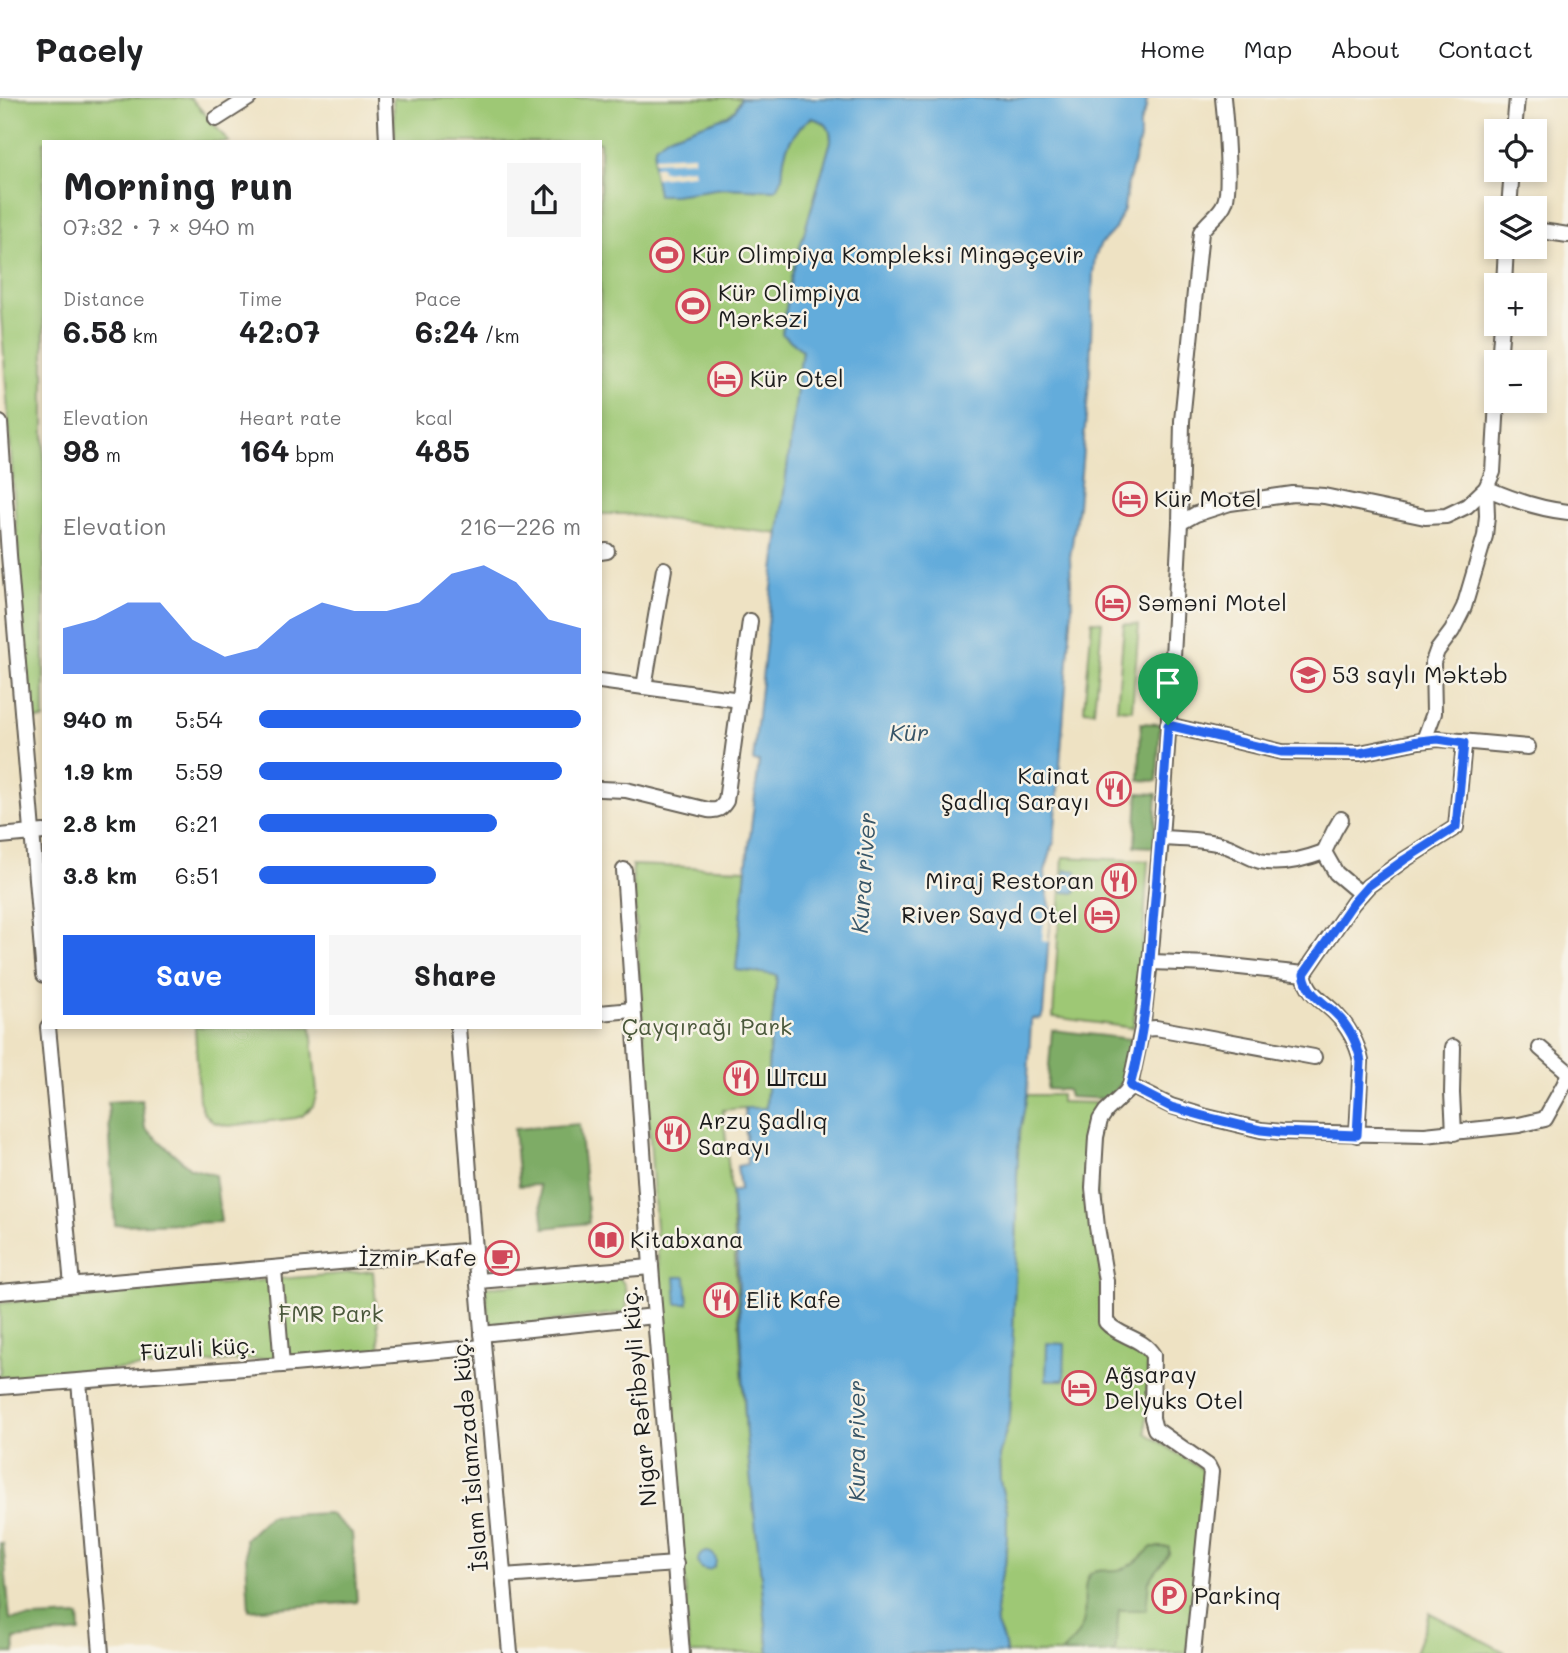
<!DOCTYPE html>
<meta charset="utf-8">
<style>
body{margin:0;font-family:Mali,sans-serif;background:#f6f6f6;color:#202124;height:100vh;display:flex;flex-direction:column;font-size:26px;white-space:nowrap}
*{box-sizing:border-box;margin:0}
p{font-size:23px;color:#757577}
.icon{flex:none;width:38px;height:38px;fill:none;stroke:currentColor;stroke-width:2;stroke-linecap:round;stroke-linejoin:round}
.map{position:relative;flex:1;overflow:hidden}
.drawer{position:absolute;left:42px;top:42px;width:560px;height:889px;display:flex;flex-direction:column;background:#fff;border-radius:0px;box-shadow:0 4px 10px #0003}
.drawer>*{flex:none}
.controls{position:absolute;left:1484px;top:21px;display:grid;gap:14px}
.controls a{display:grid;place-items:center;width:63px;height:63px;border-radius:0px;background:#fff;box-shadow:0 4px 10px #0003;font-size:35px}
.pin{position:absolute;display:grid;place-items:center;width:60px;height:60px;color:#fff;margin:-72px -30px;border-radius:50% 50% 50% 0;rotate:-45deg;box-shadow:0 0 7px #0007}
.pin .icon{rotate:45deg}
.round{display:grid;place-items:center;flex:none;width:74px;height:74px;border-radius:0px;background:#f6f6f6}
.headline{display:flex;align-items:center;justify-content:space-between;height:119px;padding:0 21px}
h1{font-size:38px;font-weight:700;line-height:52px}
.stats{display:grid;grid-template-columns:repeat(3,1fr);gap:10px;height:119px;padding:7px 21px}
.stats div{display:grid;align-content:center}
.stats b{font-size:30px;font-weight:700}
.stats small{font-size:19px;font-weight:400}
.stats p{font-size:19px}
.chart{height:196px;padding:14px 21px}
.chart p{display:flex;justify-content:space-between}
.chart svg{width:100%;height:126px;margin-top:7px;fill:#2563eb;opacity:.7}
.cta{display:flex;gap:14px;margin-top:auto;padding:14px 21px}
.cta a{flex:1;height:80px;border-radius:0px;background:#2563eb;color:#fff;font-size:28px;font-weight:700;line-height:80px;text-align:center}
.cta a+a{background:#f6f6f6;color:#202124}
ul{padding:0 21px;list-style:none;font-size:23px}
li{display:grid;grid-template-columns:112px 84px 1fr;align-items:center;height:52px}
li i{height:18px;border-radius:9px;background:#2563eb}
header{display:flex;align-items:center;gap:42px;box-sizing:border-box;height:98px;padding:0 35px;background:#fff;border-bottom:2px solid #e0e0e0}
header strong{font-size:33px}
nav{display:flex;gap:38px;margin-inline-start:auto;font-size:24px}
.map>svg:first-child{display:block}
.green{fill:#9ec875;stroke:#5d7248;stroke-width:2}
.forest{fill:#7eac66;stroke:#4d6441;stroke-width:2}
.water{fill:#63acdb;stroke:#40647c;stroke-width:2}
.pier{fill:#eee2c3}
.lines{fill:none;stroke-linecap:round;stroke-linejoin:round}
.minor-casing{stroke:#666156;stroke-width:18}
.minor{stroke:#fff;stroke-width:14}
.route-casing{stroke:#fff;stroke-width:14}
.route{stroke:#2563eb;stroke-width:9}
.labels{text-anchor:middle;stroke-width:5;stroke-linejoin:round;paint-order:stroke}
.poi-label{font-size:23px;fill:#1c1c1c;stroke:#f7f3e8;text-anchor:start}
.park-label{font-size:23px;fill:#4a583b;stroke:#f7f3e8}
.street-label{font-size:23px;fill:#1c1c1c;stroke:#f7f3e8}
.water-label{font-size:24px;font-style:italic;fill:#385668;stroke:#f7f3e8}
</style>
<header>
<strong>Pacely</strong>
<nav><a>Home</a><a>Map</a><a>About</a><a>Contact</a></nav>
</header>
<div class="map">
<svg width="1568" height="1555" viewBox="0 0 1568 1555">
<rect width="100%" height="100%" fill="#f7f3e8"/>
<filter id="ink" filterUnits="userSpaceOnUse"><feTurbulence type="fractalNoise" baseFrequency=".0143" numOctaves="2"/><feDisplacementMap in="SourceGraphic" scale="14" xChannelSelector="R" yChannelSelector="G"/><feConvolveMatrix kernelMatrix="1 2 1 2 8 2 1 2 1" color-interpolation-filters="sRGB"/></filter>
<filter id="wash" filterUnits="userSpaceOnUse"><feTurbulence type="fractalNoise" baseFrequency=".00686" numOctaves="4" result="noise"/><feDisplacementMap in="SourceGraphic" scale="28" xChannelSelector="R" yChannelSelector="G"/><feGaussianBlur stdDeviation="1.57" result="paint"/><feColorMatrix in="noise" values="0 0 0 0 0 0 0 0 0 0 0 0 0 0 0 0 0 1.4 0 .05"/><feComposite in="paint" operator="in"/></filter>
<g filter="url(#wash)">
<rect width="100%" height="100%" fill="#eee2c3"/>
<g class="green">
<path d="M 0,0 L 191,0 L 229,44 L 44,44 L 44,621 L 30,622 L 0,203 Z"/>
<path d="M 393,0 L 741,0 L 735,12 L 727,18 L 663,42 C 652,52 653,65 655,80 L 687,94 L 723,90 L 774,92 C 785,81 781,75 784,61 C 786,46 799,26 812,20 C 825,24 831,28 831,43 L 791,180 L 782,236 L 802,252 L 779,436 L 624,416 L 600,416 L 600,44 L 395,44 Z"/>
<path d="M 1092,523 L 1102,524 L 1094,613 L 1084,612 Z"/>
<path d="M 1124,526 L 1139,527 L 1132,612 L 1117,611 Z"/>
<path d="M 1063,759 L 1148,763 L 1141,871 L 1133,930 L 1053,919 Z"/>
<path d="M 632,767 L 746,771 L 736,872 L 777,876 L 769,955 L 766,1011 L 745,1010 L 723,1012 L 731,1094 L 746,1337 L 769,1555 L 689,1555 L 684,1467 L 658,1161 Z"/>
<path d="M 195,929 L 311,929 L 317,995 L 313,1008 L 302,1018 L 296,1020 L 228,1028 L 213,1024 L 204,1015 L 199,1002 Z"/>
<path d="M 1027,997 L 1061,997 L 1061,1004 L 1095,1005 L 1101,1191 L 1100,1228 L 1103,1233 C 1122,1241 1136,1244 1148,1262 L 1146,1335 L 1204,1373 L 1187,1555 L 1006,1555 L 1005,1547 L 997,1527 L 996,1514 L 999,1486 L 1005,1468 L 1007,1439 L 1007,1412 L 1000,1383 L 999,1358 L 1010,1319 L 1017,1122 L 1017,1078 L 1019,1038 Z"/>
<path d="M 373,1173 L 380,1252 L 0,1280 L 0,1205 Z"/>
<path d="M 617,1178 C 628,1185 628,1203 626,1214 L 490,1231 L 485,1189 Z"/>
<path d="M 1430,1515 L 1505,1554 L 1505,1555 L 1415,1555 Z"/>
</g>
<g class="forest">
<path d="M 1141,625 L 1160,626 L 1157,683 L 1139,682 Z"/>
<path d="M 1138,695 L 1157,696 L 1154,749 L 1135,748 Z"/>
<path d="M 1052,932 L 1131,941 L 1123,984 L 1108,1001 L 1069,999 L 1067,992 L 1047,991 Z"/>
<path d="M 142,1002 L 145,1030 L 190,1070 L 215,1077 L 221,1124 L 115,1127 L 108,1004 Z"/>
<path d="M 579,1026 L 589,1125 L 544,1130 L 539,1087 L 519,1088 L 514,1031 Z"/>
<path d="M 329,1415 L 352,1435 L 357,1504 L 249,1512 L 245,1441 L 269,1418 Z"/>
<path d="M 0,1445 L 3,1445 L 10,1521 L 79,1518 L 80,1534 L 14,1541 L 15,1555 L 0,1555 Z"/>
<path d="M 1152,1449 L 1169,1449 L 1169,1456 L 1149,1483 L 1146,1512 L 1119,1512 L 1115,1555 L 1061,1555 C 1070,1546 1079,1538 1083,1525 C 1087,1512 1081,1486 1090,1476 C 1096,1470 1109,1473 1117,1472 C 1133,1470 1140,1459 1152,1449 Z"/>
</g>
<g class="water">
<path d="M 741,0 L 1147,0 L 1146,11 L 1140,25 L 1140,41 L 1127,89 L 1124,111 L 1115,131 L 1100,147 L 1095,160 L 1093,176 L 1090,275 L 1078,408 L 1070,459 L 1072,511 L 1058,692 L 1054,744 L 1045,773 L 1046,791 L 1051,811 L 1043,915 L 1041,920 L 1032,921 L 1031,924 L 1027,997 L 1019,1038 L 1017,1078 L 1017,1122 L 1010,1319 L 999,1358 L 1000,1383 L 1007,1412 L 1007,1439 L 1005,1468 L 999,1486 L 996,1514 L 997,1527 L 1005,1547 L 1006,1555 L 769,1555 L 746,1337 L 737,1152 L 731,1094 L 740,1092 L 737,1068 L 747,1066 L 745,1010 L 766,1010 L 769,955 L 777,877 L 736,872 L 746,771 L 759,664 L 753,663 L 772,489 L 802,252 L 782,236 L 791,180 L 831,43 C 831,28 825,23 811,20 C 800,27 788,43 785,56 C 781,68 786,85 774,92 L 723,90 L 674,97 L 658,97 L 653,69 L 655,48 L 667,39 L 727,18 L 735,12 Z"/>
<path d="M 1065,772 L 1077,773 L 1076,795 L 1063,794 Z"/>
<path d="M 686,1179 L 688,1206 L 677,1206 L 675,1179 Z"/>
<path d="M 1047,1245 L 1065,1246 L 1064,1282 L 1046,1282 Z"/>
<circle cx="707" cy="1463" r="9"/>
</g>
<g class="pier">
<path d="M 694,57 L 694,62 L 654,64 L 654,59 Z"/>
<path d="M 661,68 L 662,73 L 693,70 L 694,76 L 655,80 L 653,69 Z"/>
<path d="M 1045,811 L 1051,811 L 1048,844 L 1042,843 Z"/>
</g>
</g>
<g filter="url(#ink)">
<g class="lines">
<g class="minor-casing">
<g id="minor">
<path d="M 385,0 L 387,44"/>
<path d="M 216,21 L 249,0"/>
<path d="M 1514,33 L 1517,0"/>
<path d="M 1509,110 L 1512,72"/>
<path d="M 1535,132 L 1568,137"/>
<path d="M 1504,187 L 1506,149"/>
<path d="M 1499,264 L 1502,226"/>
<path d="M 0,325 L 9,457 L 44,877"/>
<path d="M 1180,425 L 1196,416 L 1230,405 L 1293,396 L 1324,398 L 1425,419 L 1446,418 L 1467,408 L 1486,390 L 1493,374 L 1497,303"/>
<path d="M 600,454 L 607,453"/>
<path d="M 600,583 L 740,602"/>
<path d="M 644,589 L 664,471"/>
<path d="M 1168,627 L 1282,654 L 1360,655 L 1419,643 L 1438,641 L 1528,649"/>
<path d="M 1424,642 L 1434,615 L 1433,564 L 1437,553 L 1452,533 L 1464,509 L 1485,438 L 1487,418 L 1486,390 C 1513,402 1539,411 1568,414"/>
<path d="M 600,691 L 626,692 L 708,712 C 718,713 721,711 726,703 L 750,523"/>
<path d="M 0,738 L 44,734"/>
<path d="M 1161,740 C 1180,741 1201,741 1220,746 C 1234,749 1246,759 1260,763 C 1281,768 1305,761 1324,754 L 1336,775 L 1361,796"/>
<path d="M 1324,754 L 1334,733 L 1341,721"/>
<path d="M 624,772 L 651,1169 L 682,1555"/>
<path d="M 1150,864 L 1212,866 L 1304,876"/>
<path d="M 600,915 L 632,912"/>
<path d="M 48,929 L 72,1187"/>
<path d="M 458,929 L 475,1152 L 510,1555"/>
<path d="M 1142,931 L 1156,930 L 1173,933 L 1314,959"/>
<path d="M 1453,949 L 1452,995 L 1454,1035"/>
<path d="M 1540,950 L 1568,974"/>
<path d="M 1130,988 L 1171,1008 L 1207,1019 L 1261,1032 L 1281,1034 L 1425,1037 L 1519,1027 L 1545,1021 L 1564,987 L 1568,977"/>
<path d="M 1357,1037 L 1361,963 C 1358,946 1347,927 1335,915 C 1322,902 1308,896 1304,876 L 1353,805 L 1368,788 L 1404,762 L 1456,729 L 1464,645"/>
<path d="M 274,1171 L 282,1267"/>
<path d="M 478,1183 L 651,1169"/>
<path d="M 0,1194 L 475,1152"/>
<path d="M 482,1236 L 655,1218"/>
<path d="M 79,1283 L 101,1555"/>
<path d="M 0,1289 L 282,1267 L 483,1249"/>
<path d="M 503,1478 L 676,1466"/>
<path d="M 1193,1555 L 1211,1374 L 1208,1368 L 1155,1331 L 1152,1320 L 1153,1257 C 1142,1239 1119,1239 1106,1224 L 1106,1183 L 1097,1129 L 1093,1090 L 1096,1039 L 1100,1022 L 1106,1013 L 1126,994 L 1130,988 L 1142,931 L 1150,864 L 1161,740 L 1173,559 L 1180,425 L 1182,323 L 1201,134 C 1208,122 1220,117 1225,104 C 1231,90 1225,18 1223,0"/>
</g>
</g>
<use href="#minor" class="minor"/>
</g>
</g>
<g class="lines" filter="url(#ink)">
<g class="route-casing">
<path id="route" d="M 1168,627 L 1282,654 L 1360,655 L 1419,643 L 1438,641 L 1464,645 L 1456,729 L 1404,762 L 1368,788 L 1353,805 L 1304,876 C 1308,897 1321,902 1335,915 C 1348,927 1358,946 1361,964 L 1357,1037 L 1281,1034 L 1261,1032 L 1207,1019 L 1171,1009 L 1130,988 C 1145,935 1149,879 1153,824 C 1159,758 1164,693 1168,627 Z"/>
</g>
<use href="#route" class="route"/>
</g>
<defs>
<g id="stadium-ring" transform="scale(1.75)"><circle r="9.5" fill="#f7f3e8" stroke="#d1495b" stroke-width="1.5"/><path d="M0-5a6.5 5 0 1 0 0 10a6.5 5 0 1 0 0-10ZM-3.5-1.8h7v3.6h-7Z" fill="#d1495b"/></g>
<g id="hotel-ring" transform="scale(1.75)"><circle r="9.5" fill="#f7f3e8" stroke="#d1495b" stroke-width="1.5"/><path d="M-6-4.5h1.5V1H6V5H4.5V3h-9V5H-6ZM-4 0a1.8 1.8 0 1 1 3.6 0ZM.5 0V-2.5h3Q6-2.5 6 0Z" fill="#d1495b"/></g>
<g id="school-ring" transform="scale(1.75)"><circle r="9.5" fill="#f7f3e8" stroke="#d1495b" stroke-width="1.5"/><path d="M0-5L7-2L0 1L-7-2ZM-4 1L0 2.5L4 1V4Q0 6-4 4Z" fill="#d1495b"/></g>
<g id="restaurant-ring" transform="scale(1.75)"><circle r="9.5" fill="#f7f3e8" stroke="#d1495b" stroke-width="1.5"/><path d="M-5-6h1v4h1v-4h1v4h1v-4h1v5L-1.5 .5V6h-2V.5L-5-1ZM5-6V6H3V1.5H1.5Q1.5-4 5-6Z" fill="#d1495b"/></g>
<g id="library-ring" transform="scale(1.75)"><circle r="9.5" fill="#f7f3e8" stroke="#d1495b" stroke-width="1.5"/><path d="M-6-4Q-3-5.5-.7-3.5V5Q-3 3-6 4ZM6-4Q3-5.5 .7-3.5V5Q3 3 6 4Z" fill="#d1495b"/></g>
<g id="cafe-ring" transform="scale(1.75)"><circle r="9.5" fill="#f7f3e8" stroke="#d1495b" stroke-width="1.5"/><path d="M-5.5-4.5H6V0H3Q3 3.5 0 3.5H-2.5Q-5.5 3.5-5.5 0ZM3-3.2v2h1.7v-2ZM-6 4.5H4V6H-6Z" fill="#d1495b"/></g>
<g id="parking-ring" transform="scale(1.75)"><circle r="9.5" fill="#f7f3e8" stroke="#d1495b" stroke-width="1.5"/><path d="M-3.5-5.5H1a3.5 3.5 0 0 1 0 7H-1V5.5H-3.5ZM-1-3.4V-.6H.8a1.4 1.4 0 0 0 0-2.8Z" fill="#d1495b"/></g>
</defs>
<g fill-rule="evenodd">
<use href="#stadium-ring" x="667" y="157"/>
<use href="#stadium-ring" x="693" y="208"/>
<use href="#hotel-ring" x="725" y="281"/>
<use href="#hotel-ring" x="1130" y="401"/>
<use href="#hotel-ring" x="1113" y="505"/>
<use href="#school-ring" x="1308" y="577"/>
<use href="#restaurant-ring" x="1114" y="691"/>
<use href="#restaurant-ring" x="1119" y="783"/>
<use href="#hotel-ring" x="1102" y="817"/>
<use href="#restaurant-ring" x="741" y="980"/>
<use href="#restaurant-ring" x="673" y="1036"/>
<use href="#library-ring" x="606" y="1142"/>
<use href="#cafe-ring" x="502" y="1160"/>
<use href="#restaurant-ring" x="721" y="1202"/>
<use href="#hotel-ring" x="1079" y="1290"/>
<use href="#parking-ring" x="1169" y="1498"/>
</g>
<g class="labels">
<g class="poi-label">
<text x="692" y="165">Kür Olimpiya Kompleksi Mingəçevir</text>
<text x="718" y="203">Kür Olimpiya<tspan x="718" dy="26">Mərkəzi</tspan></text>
<text x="750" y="289">Kür Otel</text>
<text x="1154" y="409">Kür Motel</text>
<text x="1138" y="513">Səməni Motel</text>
<text x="1332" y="585">53 saylı Məktəb</text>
<text x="1090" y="686" text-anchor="end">Kainat<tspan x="1090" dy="26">Şadlıq Sarayı</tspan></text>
<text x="1094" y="791" text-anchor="end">Miraj Restoran</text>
<text x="1078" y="825" text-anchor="end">River Sayd Otel</text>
<text x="766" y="988">Штсш</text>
<text x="698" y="1031">Arzu Şadlıq<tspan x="698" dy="26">Sarayı</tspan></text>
<text x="630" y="1150">Kitabxana</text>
<text x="477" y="1168" text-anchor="end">İzmir Kafe</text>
<text x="746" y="1210">Elit Kafe</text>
<text x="1104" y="1285">Ağsaray<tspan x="1104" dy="26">Delyuks Otel</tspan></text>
<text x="1194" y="1506">Parkinq</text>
</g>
<g class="park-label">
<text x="707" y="937">Çayqırağı Park</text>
<text x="331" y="1224">FMR Park</text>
</g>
<g class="street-label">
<text transform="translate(198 1251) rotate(-4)" y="8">Füzuli küç.</text>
<text transform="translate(639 1298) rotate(-95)" y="8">Nigar Rəfibəyli küç.</text>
<text transform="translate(470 1356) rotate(-95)" y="8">İslam İslamzadə küç.</text>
</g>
<g class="water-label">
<text x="909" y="643">Kür</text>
<text transform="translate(864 775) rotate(-86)" y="8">Kura river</text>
<text transform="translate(857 1343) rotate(-90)" y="8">Kura river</text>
</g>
</g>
</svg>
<div class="controls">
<a><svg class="icon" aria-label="locate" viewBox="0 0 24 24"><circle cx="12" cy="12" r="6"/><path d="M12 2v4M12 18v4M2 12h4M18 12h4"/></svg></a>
<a><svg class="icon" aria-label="layers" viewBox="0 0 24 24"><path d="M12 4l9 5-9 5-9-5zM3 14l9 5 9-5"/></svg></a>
<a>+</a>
<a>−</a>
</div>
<div class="pin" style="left:1168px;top:627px;background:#1e9e55"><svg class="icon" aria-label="arrive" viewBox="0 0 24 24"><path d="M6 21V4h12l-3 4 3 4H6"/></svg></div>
<section class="drawer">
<div class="headline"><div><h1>Morning run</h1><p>07:32 · 7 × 940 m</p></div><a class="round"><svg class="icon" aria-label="share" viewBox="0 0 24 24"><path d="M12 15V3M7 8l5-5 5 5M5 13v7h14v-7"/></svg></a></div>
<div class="stats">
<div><p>Distance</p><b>6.58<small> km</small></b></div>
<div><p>Time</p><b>42:07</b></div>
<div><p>Pace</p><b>6:24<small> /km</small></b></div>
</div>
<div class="stats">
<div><p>Elevation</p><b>98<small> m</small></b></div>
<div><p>Heart rate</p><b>164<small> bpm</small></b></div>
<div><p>kcal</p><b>485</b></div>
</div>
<div class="chart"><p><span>Elevation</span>216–226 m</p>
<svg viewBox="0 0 160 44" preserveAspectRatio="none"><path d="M0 44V28L10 25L20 19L30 19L40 32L50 38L60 35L70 25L80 19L90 22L100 22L110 19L120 9L130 6L140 12L150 25L160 28V44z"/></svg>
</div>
<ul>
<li><b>940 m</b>5:54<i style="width:100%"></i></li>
<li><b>1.9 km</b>5:59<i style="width:94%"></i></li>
<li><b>2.8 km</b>6:21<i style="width:74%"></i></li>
<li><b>3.8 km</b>6:51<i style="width:55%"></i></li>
</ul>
<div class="cta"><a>Save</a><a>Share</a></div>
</section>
</div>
